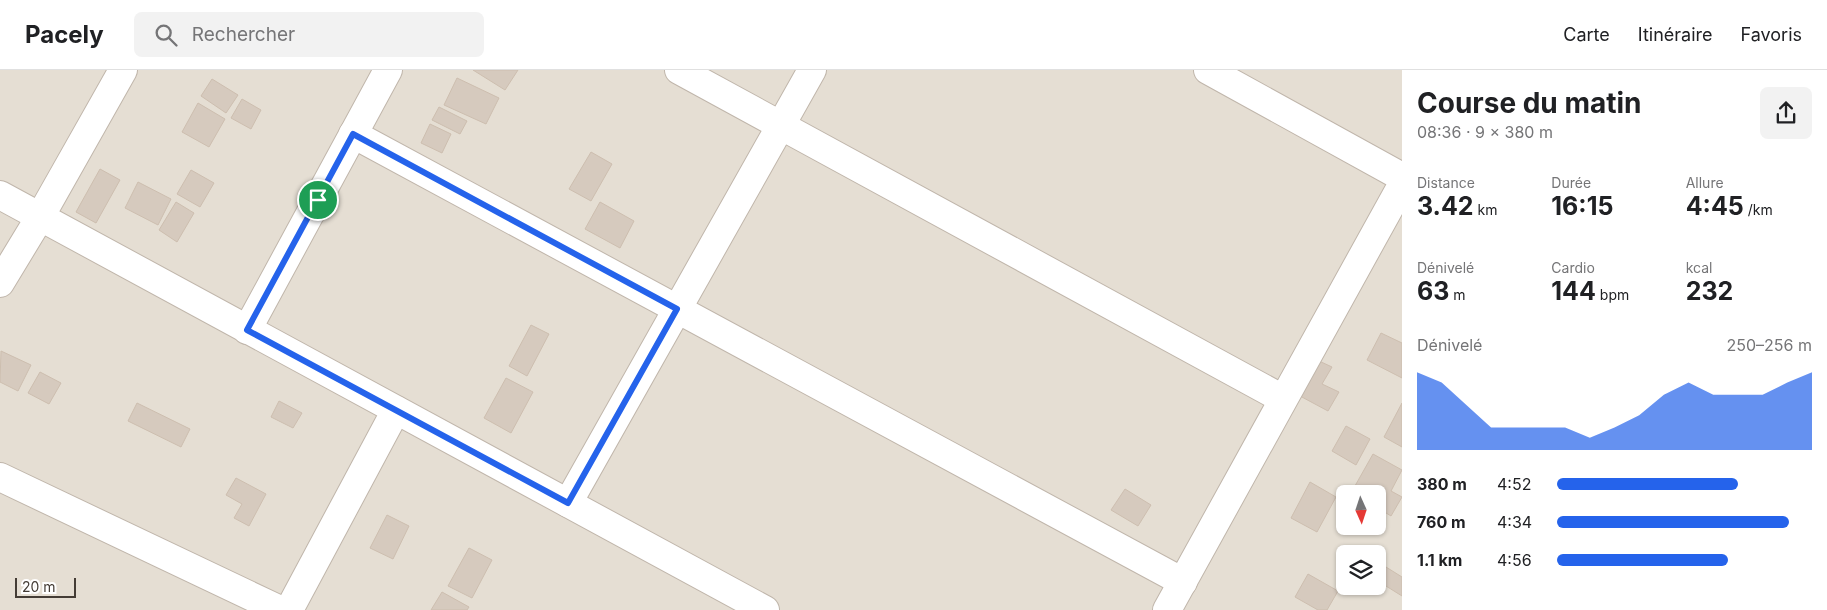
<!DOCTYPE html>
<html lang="fr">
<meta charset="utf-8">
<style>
body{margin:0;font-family:Inter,sans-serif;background:#f2f2f2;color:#202124;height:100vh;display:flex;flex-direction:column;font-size:19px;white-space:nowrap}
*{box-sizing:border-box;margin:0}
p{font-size:16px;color:#757577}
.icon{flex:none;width:28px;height:28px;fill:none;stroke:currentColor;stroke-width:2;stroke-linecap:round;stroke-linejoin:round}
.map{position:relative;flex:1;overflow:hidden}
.drawer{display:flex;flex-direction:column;background:#fff;width:425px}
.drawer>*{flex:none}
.needle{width:32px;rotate:177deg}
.tools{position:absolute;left:1336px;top:415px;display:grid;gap:10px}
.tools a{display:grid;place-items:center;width:50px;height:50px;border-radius:8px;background:#fff;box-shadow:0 1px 4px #0004;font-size:25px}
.scale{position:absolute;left:15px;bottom:12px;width:61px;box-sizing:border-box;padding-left:5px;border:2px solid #443c35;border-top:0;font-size:14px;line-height:18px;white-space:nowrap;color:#443c35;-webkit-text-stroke:4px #fff;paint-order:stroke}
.pin{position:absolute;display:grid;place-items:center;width:42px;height:42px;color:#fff;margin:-21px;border:2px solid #fff;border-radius:50%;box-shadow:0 1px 5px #0007}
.round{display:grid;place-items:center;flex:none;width:52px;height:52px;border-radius:8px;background:#f2f2f2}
.head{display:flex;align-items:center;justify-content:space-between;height:85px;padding:0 15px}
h1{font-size:28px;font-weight:700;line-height:38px}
.figures{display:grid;grid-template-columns:repeat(3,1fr);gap:8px;height:85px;padding:5px 15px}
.figures div{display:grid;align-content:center}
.figures b{font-size:25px;font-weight:700}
.figures small{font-size:14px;font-weight:400}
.figures p{font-size:14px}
.chart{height:140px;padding:10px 15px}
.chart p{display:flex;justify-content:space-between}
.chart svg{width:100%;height:90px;margin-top:5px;fill:#2563eb;opacity:.7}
ul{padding:0 15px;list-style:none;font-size:16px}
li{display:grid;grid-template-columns:80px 60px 1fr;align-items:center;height:38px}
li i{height:12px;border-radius:6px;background:#2563eb}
header{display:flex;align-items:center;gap:30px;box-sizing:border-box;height:70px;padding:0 25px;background:#fff;border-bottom:1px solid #e0e0e0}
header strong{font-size:24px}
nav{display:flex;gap:28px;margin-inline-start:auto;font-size:18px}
.search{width:350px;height:45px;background:#f2f2f2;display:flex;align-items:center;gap:12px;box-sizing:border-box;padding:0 18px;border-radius:8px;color:#757577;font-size:19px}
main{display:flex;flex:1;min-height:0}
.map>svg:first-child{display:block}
.residential{fill:#e5ded3;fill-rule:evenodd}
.building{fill:#d6cabe;stroke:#cdbeaf}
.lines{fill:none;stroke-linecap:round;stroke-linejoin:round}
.minor-casing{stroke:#c0b6ab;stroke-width:30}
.minor{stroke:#fff;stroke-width:28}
.route-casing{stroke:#fff;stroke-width:10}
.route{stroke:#2563eb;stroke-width:6}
</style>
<header>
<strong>Pacely</strong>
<div class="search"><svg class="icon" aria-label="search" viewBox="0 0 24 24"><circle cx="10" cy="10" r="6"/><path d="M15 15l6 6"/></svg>Rechercher</div>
<nav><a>Carte</a><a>Itinéraire</a><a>Favoris</a></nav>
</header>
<main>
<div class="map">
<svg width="1402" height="540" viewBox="0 0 1402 540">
<rect width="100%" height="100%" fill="#f2ede5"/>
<path class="residential" d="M 0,0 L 1402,0 L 1402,540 L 0,540 ZM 1345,424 L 1378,424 L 1378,456 L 1345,456 ZM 1345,484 L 1378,484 L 1378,516 L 1345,516 Z"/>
<g class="building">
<path d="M 473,0 L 518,0 L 505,20 Z"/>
<path d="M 457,8 L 499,28 L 486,54 L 444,35 Z"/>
<path d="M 212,9 L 238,25 L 226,43 L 201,26 Z"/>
<path d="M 242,29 L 261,40 L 251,59 L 231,48 Z"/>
<path d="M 198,33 L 225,49 L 209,77 L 182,62 Z"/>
<path d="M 439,37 L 467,51 L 460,64 L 432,50 Z"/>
<path d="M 430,54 L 451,64 L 442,83 L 421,73 Z"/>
<path d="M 591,82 L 612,94 L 591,131 L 569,119 Z"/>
<path d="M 100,99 L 120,110 L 96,153 L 76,142 Z"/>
<path d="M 191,100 L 214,113 L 200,137 L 177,124 Z"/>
<path d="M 138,112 L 171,129 L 158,155 L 125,138 Z"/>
<path d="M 176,132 L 194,143 L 177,172 L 159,160 Z"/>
<path d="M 600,132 L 634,151 L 620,178 L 585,159 Z"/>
<path d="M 531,255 L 549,264 L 527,306 L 509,296 Z"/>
<path d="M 1381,263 L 1402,273 L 1402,308 L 1367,290 Z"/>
<path d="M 1,281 L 31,295 L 18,321 L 0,312 Z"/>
<path d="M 1319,291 L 1332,297 L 1322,314 L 1339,322 L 1328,341 L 1300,326 Z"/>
<path d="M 40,302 L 61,313 L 49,334 L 28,323 Z"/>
<path d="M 506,308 L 533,322 L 511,363 L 484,348 Z"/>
<path d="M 279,331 L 302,343 L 293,358 L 271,347 Z"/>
<path d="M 137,333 L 190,359 L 181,377 L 128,351 Z"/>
<path d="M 1402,333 L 1402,377 L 1384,367 Z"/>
<path d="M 1346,356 L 1370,369 L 1356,395 L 1332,381 Z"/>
<path d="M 1373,384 L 1402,400 L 1391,421 L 1402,427 L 1391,446 L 1378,438 L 1378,424 L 1351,423 Z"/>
<path d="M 236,408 L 266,424 L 249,456 L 234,448 L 242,434 L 226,425 Z"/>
<path d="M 1310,412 L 1336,427 L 1317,462 L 1291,448 Z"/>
<path d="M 1125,419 L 1151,435 L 1138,456 L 1111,440 Z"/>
<path d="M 387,445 L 409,456 L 393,489 L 370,478 Z"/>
<path d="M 469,478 L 492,490 L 472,528 L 448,516 Z"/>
<path d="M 1386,497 L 1402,507 L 1402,526 L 1378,511 Z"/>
<path d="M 1308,504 L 1338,521 L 1327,540 L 1318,540 L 1295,527 Z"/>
<path d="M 442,522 L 469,537 L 467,540 L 431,540 Z"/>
</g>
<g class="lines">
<g class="minor-casing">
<g id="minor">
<path d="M 679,0 L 1283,329"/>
<path d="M 1208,0 L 1402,107"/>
<path d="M 353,64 L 1183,512"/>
<path d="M 0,125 L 765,540"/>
<path d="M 0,213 L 40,147 L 123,0"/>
<path d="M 247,260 L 388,0"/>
<path d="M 0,407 L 280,540"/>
<path d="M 568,433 L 812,0"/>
<path d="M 289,540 L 396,340"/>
<path d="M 1167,540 L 1402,115"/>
</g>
</g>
<use href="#minor" class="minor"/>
</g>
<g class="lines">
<g class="route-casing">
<path id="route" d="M 353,64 L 677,239 L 568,433 L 247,260 Z"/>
</g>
<use href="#route" class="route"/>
</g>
</svg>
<div class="tools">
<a><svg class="needle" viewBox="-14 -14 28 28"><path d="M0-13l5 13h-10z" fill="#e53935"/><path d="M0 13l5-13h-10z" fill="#757577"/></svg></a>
<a><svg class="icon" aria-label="layers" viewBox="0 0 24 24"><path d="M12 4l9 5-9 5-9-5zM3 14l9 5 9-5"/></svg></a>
</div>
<div class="scale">20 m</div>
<div class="pin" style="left:318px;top:130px;background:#1e9e55"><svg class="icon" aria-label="arrive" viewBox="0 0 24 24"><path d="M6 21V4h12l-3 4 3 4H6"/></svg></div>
</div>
<section class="drawer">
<div class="head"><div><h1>Course du matin</h1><p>08:36 · 9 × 380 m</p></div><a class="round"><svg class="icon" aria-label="share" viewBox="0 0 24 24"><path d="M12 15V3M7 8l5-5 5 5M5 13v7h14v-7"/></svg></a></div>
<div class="figures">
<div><p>Distance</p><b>3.42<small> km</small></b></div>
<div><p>Durée</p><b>16:15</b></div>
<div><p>Allure</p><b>4:45<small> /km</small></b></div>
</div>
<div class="figures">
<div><p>Dénivelé</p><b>63<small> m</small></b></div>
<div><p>Cardio</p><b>144<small> bpm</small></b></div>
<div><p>kcal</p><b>232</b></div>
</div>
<div class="chart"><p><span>Dénivelé</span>250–256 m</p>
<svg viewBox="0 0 160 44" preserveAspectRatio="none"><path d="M0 44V6L10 11L20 22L30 33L40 33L50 33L60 33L70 38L80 33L90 27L100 17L110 11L120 17L130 17L140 17L150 11L160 6V44z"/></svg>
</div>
<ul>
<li><b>380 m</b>4:52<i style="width:71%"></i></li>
<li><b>760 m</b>4:34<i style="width:91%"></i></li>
<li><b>1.1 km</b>4:56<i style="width:67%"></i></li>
</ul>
</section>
</main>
